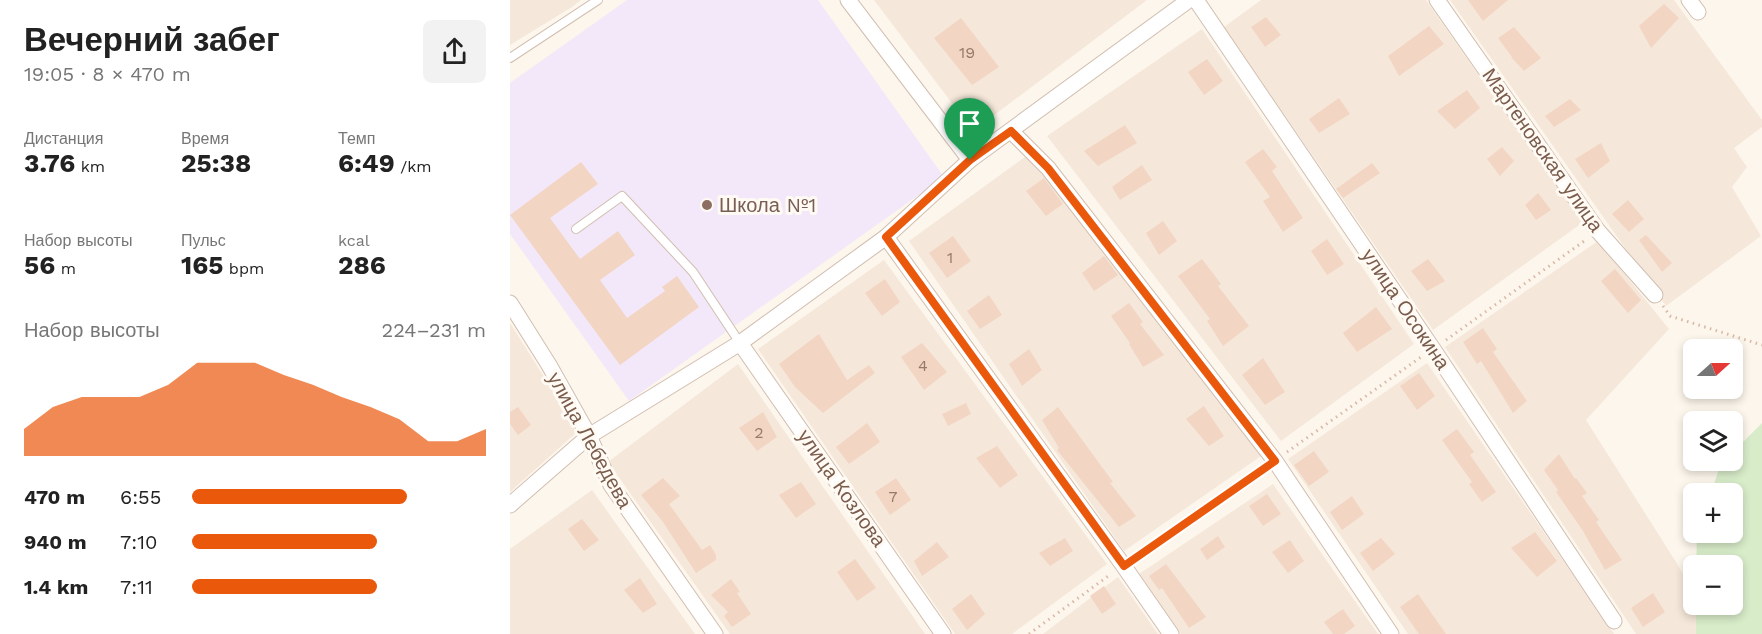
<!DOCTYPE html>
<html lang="ru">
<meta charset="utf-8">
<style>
body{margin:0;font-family:"Work Sans",sans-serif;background:#f2f2f2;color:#222;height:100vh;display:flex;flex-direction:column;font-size:22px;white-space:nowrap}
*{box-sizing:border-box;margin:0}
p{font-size:20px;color:#767676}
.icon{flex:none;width:33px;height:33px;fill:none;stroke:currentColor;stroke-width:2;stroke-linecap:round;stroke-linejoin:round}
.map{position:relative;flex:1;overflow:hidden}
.side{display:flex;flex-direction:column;background:#fff;width:510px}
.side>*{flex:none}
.needle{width:39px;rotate:69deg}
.fabs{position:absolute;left:1173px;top:339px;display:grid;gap:12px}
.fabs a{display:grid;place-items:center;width:60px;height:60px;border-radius:9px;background:#fff;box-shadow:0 3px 9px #0003;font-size:30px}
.pin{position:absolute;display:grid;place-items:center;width:51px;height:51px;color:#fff;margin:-62px -26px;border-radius:50% 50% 50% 0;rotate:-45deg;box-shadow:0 0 6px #0007}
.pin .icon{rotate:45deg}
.round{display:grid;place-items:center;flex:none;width:63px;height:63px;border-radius:9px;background:#f2f2f2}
.headline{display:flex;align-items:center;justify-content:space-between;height:102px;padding:0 24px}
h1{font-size:33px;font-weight:700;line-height:45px}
.stats{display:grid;grid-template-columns:repeat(3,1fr);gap:9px;height:102px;padding:6px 24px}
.stats div{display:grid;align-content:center}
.stats b{font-size:26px;font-weight:700}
.stats small{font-size:16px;font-weight:400}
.stats p{font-size:16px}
.chart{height:168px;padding:12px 24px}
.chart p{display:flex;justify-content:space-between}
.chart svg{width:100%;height:108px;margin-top:6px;fill:#ea580c;opacity:.7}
ul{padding:0 24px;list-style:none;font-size:20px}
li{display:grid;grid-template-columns:96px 72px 1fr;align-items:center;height:45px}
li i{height:15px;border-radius:8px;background:#ea580c}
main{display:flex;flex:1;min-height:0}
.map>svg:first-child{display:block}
.residential{fill:#f5e8da}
.education{fill:#f3e8fa}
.green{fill:#d8ecc9}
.building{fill:#f3d5c3}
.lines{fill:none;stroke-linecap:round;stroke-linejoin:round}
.service-casing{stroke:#d1beb0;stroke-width:10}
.minor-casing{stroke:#d1beb0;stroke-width:17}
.path{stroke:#d9b8a5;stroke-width:3;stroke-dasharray:1.5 4.5;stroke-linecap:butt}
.service{stroke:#fff;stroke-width:8}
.minor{stroke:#fff;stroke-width:15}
.route-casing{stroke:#fff;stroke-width:12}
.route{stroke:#ea580c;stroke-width:8}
.education-dot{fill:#8d6e63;stroke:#fffaf3;stroke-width:2}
.labels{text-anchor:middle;stroke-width:6;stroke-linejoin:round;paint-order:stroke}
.number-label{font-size:16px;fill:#987a6a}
.street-label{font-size:20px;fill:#7a5c4d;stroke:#fffaf3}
.education-label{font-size:20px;fill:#785e54;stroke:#fffaf3;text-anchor:start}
</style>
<main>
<section class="side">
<div class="headline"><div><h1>Вечерний забег</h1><p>19:05 · 8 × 470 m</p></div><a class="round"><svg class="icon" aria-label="share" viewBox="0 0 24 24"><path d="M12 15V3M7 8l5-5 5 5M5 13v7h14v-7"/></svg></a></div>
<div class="stats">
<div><p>Дистанция</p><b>3.76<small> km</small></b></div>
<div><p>Время</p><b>25:38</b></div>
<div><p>Темп</p><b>6:49<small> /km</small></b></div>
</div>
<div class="stats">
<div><p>Набор высоты</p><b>56<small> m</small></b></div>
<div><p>Пульс</p><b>165<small> bpm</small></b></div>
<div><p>kcal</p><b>286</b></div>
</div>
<div class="chart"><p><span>Набор высоты</span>224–231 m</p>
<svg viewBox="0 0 160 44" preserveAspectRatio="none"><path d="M0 44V33L10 24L20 20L30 20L40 20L50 15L60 6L70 6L80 6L90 11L100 15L110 20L120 24L130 29L140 38L150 38L160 33V44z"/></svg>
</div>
<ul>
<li><b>470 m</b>6:55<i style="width:73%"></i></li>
<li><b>940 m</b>7:10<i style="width:63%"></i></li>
<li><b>1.4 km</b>7:11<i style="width:63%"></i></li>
</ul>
</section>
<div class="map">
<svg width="1252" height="634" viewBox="0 0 1252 634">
<rect width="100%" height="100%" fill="#fdf6ec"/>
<g class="residential">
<path d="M 0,0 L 71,0 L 62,7 L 0,45 Z"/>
<path d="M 364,0 L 637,0 L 463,131 Z"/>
<path d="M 751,0 L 916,0 L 1072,223 L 923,330 L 714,27 Z"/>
<path d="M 940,0 L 1164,0 L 1252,120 L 1252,127 L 1224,148 L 1237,167 L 1222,187 L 1251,236 L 1156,306 Z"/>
<path d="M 692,29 L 904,344 L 771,441 L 537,136 Z"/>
<path d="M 519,154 L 754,454 L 614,551 L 399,241 Z"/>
<path d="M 1088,241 L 1159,329 L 1076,420 L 1166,562 L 1183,592 L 1184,604 L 1191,605 L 1208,634 L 1126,634 L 935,347 Z"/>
<path d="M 374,260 L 597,564 L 502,634 L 445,634 L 248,349 Z"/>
<path d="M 0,323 L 68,431 L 0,492 Z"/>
<path d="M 917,363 L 1104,634 L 898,634 L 778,459 Z"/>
<path d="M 228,364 L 415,634 L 220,634 L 98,462 Z"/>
<path d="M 763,484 L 868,634 L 671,634 L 629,574 Z"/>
<path d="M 82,490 L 185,634 L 0,634 L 0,549 Z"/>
<path d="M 608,577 L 648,634 L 533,634 Z"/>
</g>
<path class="education" d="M 117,0 L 308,0 L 434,177 L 119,401 L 0,234 L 0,83 Z"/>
<path class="green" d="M 1252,423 L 1252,634 L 1186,634 L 1186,605 L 1222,604 L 1222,566 L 1186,565 L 1187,538 L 1189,533 L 1222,532 L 1222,494 L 1201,493 L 1211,463 L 1214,461 L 1222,460 L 1223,452 Z"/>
<g class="building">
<path d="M 958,0 L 998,0 L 973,21 Z"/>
<path d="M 1154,4 L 1169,18 L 1141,48 L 1129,26 Z"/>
<path d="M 756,17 L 771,35 L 755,47 L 741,27 Z"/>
<path d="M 451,18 L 489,67 L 462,85 L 424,38 Z"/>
<path d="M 919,26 L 934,44 L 889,76 L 878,56 Z"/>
<path d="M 1004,27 L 1031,58 L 1014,71 L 1001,57 L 1002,57 L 988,38 Z"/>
<path d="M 697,59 L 713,81 L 694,95 L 678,72 Z"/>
<path d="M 957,90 L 970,108 L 945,129 L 927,111 Z"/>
<path d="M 829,98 L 840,114 L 809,133 L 799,119 Z"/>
<path d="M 1060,99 L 1071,110 L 1044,127 L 1035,116 Z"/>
<path d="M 615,125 L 627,143 L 588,166 L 574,151 Z"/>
<path d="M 1091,143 L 1100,161 L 1078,178 L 1065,159 Z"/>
<path d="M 992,147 L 1004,161 L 990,176 L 977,159 Z"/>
<path d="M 753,149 L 767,167 L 762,171 L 793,218 L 773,232 L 753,201 L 760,197 L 735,162 Z"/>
<path d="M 71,162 L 88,184 L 40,218 L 70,259 L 108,231 L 125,255 L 90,280 L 117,318 L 155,291 L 152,287 L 167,276 L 189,307 L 110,365 L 0,215 Z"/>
<path d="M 862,163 L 870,173 L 833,198 L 826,189 Z"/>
<path d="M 632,165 L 642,180 L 610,200 L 602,187 Z"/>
<path d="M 534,178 L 553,204 L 536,216 L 516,191 Z"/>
<path d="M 1028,193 L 1041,210 L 1026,220 L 1015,205 Z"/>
<path d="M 1118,200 L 1134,219 L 1119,232 L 1102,214 Z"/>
<path d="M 653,221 L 667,241 L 649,255 L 636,233 Z"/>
<path d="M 1136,235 L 1162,263 L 1152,272 L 1129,240 Z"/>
<path d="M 443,236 L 461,261 L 437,278 L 419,253 Z"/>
<path d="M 817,239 L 834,264 L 817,275 L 801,251 Z"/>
<path d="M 594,256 L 608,275 L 584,291 L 572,273 Z"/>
<path d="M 692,259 L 711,284 L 708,286 L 739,326 L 713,346 L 697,321 L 700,319 L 668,276 Z"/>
<path d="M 918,259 L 935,281 L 917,291 L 901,271 Z"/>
<path d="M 1105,269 L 1131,300 L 1118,313 L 1091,281 Z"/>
<path d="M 375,279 L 390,302 L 372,316 L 355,293 Z"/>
<path d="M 479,295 L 492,315 L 470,329 L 457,311 Z"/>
<path d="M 619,303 L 633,322 L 630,324 L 654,355 L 633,367 L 619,344 L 620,343 L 601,316 Z"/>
<path d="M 866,307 L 882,329 L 847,352 L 833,333 Z"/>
<path d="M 973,328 L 987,349 L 983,352 L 1017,401 L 1003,413 L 971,361 L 967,364 L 953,342 Z"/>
<path d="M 309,334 L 337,380 L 359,365 L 365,373 L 313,413 L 285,387 L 269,364 Z"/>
<path d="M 412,343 L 437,372 L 414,390 L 391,357 Z"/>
<path d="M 519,349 L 532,370 L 512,386 L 499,364 Z"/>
<path d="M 753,358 L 775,392 L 755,405 L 732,375 Z"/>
<path d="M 909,373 L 925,396 L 907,410 L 890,386 Z"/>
<path d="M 456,403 L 461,414 L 438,426 L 432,414 Z"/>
<path d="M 694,406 L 714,436 L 699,446 L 676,419 Z"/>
<path d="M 8,407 L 21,425 L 8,435 L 0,424 L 0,412 Z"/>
<path d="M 548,407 L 603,482 L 600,483 L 626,516 L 609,527 L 547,450 L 549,448 L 532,420 Z"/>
<path d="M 253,412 L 267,437 L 247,451 L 229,428 Z"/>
<path d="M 357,423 L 370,442 L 339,464 L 326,447 Z"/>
<path d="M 947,429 L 964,452 L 960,455 L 986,492 L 972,502 L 959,484 L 962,482 L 932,440 Z"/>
<path d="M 487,446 L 508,475 L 490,488 L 466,458 Z"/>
<path d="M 804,451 L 819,472 L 799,486 L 784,465 Z"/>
<path d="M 1049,454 L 1065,479 L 1066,478 L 1077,493 L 1072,496 L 1089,520 L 1086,522 L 1112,560 L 1095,570 L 1073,531 L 1046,492 L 1048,490 L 1034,470 Z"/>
<path d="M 153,478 L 170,496 L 159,504 L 192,550 L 200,545 L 206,555 L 206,560 L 186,573 L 153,522 L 131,495 Z"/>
<path d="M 386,478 L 401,500 L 380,515 L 365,492 Z"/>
<path d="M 291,482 L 306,504 L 286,518 L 269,495 Z"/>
<path d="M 757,494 L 771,514 L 753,526 L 739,506 Z"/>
<path d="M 842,496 L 854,514 L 832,530 L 820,512 Z"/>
<path d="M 72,519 L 89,540 L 74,551 L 58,529 Z"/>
<path d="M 1025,532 L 1047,561 L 1027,577 L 1001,548 Z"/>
<path d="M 708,536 L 715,547 L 697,560 L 690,549 Z"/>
<path d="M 555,538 L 563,551 L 540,566 L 529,553 Z"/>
<path d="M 871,538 L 885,554 L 863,571 L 850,553 Z"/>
<path d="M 780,540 L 794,561 L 778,573 L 762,552 Z"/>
<path d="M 427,542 L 439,557 L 412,576 L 404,561 Z"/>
<path d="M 345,559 L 366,588 L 347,601 L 327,572 Z"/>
<path d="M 656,564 L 696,617 L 679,628 L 652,588 L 649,590 L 639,576 Z"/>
<path d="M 130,578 L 147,604 L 133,613 L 114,590 Z"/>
<path d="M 221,579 L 230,592 L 227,593 L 241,614 L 222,627 L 214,616 L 218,612 L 201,595 Z"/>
<path d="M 594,586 L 606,604 L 592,614 L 580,596 Z"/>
<path d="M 1143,593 L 1155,612 L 1133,627 L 1121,608 Z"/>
<path d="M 461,594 L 475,614 L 457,630 L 442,609 Z"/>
<path d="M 908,594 L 936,634 L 909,634 L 890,607 Z"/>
<path d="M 833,609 L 845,626 L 834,634 L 823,634 L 814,622 Z"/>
</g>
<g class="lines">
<g class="service-casing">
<g id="service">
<path d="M 0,58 L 88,0"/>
<path d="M 66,229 L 112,196 L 183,272 L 230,343"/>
</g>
</g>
<g class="minor-casing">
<g id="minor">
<path d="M 338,0 L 460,160"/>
<path d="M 686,0 L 923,349 L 1104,621"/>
<path d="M 927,0 L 1088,231 L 1145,295"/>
<path d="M 1179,0 L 1188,12"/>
<path d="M 501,131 L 538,168 L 765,461 L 881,634"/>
<path d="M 376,237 L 613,565 L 661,634"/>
<path d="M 0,303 L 39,365 L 79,436 L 101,485 L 205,634"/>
<path d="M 230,343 L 433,634"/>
<path d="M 0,505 L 79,436 L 230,343 L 376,237 L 460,160 L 679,0"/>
</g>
</g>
<g class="path">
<path d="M 1153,306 L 1160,316 L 1252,345"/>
<path d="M 936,340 L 1077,239"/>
<path d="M 777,452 L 911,357"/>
<path d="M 626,557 L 752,470"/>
<path d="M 519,634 L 601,574"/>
</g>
<use href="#service" class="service"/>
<use href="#minor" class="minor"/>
</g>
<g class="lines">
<g class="route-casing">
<path id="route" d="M 501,131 L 538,168 L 765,461 L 614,566 L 376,237 L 460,160 Z"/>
</g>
<use href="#route" class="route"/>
</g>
<circle class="education-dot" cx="197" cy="205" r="6"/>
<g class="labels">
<g class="number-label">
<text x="457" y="58">19</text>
<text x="440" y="263">1</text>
<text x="413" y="371">4</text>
<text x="249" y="438">2</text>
<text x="383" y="502">7</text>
</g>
<g class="street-label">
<text transform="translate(1033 150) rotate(55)" y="7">Мартеновская улица</text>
<text transform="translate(896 309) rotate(56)" y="7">улица Осокина</text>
<text transform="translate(80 440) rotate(61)" y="7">улица Лебедева</text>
<text transform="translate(332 488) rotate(55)" y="7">улица Козлова</text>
</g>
<g class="education-label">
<text x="209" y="212">Школа №1</text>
</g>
</g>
</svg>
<div class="fabs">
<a><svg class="needle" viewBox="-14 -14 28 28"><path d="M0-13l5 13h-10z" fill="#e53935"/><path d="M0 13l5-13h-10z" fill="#767676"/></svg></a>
<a><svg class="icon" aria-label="layers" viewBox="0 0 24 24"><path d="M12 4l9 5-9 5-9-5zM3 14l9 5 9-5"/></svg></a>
<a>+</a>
<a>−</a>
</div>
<div class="pin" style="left:460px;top:160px;background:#1e9e55"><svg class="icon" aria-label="arrive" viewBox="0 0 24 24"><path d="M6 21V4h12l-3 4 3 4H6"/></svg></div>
</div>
</main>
